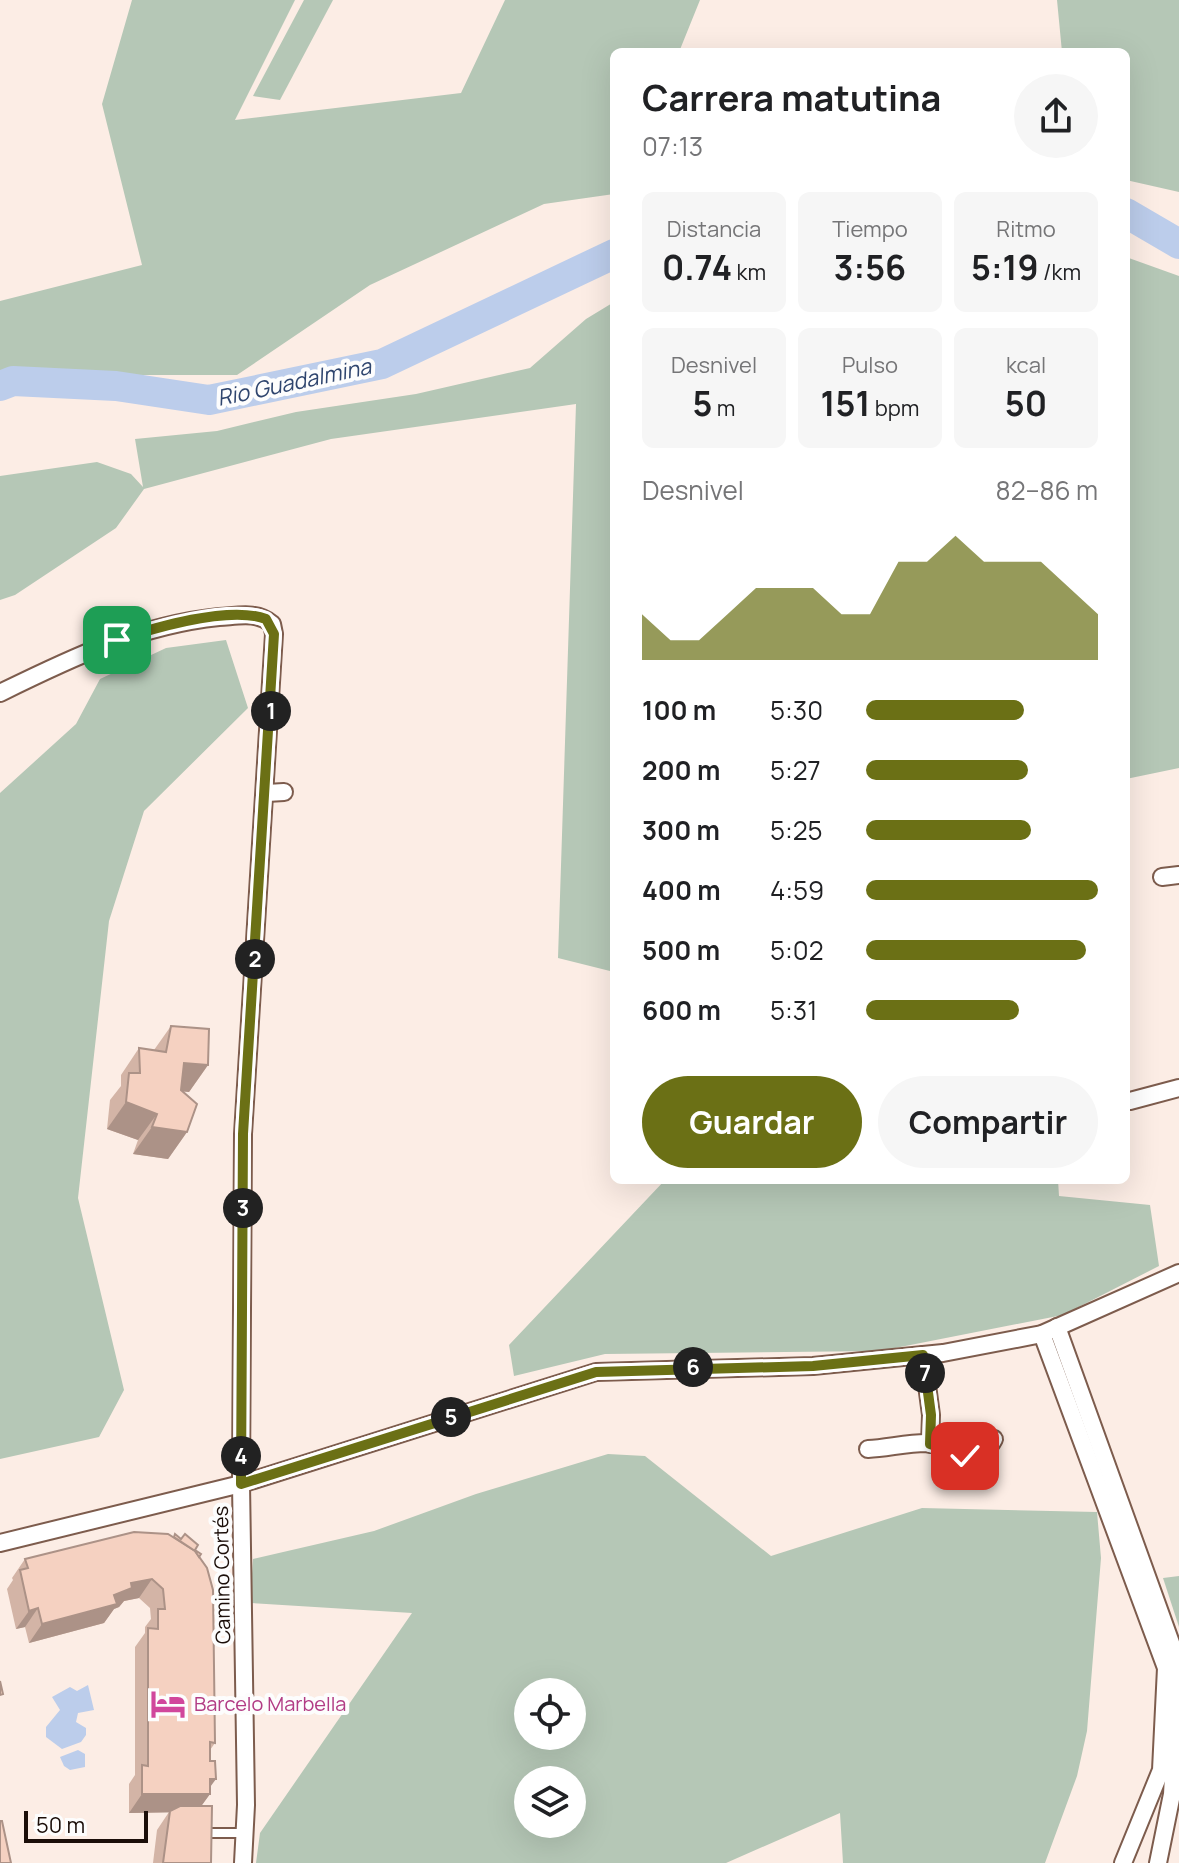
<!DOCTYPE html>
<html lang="es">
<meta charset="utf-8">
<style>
body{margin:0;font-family:Manrope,sans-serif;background:#f6f6f6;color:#202124;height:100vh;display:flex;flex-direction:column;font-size:30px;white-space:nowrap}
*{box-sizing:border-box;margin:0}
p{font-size:26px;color:#757577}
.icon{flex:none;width:44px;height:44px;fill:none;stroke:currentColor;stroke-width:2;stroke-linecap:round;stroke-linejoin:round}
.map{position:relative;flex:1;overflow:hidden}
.side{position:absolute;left:610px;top:48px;width:520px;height:1136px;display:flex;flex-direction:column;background:#fff;border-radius:12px;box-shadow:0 8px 32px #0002}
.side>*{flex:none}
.tools{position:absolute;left:514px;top:1678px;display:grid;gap:16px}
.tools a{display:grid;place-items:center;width:72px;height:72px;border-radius:50%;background:#fff;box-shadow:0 8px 32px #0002;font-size:40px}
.scale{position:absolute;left:24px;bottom:20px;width:124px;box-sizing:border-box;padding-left:8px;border:4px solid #1b0e09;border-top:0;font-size:22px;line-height:28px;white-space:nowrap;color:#1b0e09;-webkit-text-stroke:6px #fdfdfd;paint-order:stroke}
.pin{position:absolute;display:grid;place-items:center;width:68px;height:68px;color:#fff;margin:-34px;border-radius:16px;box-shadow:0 4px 12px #0006}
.km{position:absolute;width:40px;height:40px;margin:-20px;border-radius:50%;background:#222;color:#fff;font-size:22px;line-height:40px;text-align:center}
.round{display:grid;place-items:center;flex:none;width:84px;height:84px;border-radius:42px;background:#f6f6f6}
.head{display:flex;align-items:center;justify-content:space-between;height:136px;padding:0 32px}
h1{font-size:36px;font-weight:700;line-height:60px}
.stats{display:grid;grid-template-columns:repeat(3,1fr);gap:12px;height:136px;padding:8px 32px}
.stats div{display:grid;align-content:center;border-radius:12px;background:#f6f6f6;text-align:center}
.stats b{font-size:34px;font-weight:700}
.stats small{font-size:22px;font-weight:400}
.stats p{font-size:22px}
.chart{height:224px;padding:16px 32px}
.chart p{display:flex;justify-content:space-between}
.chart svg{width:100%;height:144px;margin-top:8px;fill:#6b7015;opacity:.7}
.cta{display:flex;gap:16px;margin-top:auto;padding:16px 32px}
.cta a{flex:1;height:92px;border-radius:48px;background:#6b7015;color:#fff;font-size:32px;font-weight:700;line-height:92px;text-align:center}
.cta a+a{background:#f6f6f6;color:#202124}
ul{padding:0 32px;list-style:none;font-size:26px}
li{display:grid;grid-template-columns:128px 96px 1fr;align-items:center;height:60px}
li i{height:20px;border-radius:10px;background:#6b7015}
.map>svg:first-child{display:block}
.green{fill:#b5c7b6;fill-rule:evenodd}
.water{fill:#bccdeb}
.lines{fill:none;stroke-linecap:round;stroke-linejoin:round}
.river{stroke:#bccdeb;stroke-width:30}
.service-casing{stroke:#7d5c4d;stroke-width:12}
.minor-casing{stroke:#7d5c4d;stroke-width:20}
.service{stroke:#fff;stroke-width:8}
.minor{stroke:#fff;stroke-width:16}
.wall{fill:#d3b4a6}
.shaded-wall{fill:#ac9287}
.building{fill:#f5d1c1;stroke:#ac9287;stroke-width:2}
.route-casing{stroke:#fff;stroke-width:16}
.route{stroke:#6b7015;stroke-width:10}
.labels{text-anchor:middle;stroke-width:8;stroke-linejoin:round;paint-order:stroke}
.street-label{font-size:20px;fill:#1b0e09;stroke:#fdfdfd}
.hotel-label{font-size:20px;fill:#b23c85;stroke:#fdfdfd;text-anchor:start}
.water-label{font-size:22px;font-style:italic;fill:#2f456e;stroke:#fdfdfd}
</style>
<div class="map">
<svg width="1179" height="1863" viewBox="0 0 1179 1863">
<rect width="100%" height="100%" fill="#fcede5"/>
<g class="green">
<path d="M 132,0 L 295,0 L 235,120 L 461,93 L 505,0 L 700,0 L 679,52 L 614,52 L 614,194 L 544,204 L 370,285 L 237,375 L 0,375 L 0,301 L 142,265 L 102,104 Z"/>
<path d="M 304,0 L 333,0 L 280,100 L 253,96 Z"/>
<path d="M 1057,0 L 1179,0 L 1179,192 L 1126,180 L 1126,52 L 1062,52 Z"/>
<path d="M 1126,257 L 1179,276 L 1179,768 L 1126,779 Z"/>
<path d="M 614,302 L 614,972 L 558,958 L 576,404 L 331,439 L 144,489 L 116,528 L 15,595 L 0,600 L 0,476 L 97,462 L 131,474 L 143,487 L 135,439 L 217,431 L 296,412 L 416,394 L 530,368 L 586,319 Z"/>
<path d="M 226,640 L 248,708 L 144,811 L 109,921 L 78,1198 L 124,1390 L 99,1437 L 0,1459 L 0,793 L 76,724 L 100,679 L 166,648 Z"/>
<path d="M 665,1180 L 1058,1180 L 1059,1196 L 1150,1205 L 1159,1266 L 1063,1315 L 880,1351 L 605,1354 L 514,1376 L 509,1345 Z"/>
<path d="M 608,1454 L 645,1456 L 771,1556 L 922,1508 L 1097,1512 L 1101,1558 L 1087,1731 L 1077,1776 L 1045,1863 L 843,1863 L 840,1813 L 726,1863 L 256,1863 L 260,1833 L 412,1613 L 250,1603 L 253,1559 L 374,1531 L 476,1494 ZM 528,1692 L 572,1692 L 572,1736 L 528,1736 ZM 528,1780 L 572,1780 L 572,1824 L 528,1824 Z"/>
<path d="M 1179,1576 L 1179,1627 L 1163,1578 Z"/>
</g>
<g class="water">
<path d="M 88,1685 L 94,1710 L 78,1713 L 76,1722 L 86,1728 L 86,1735 L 81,1742 L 62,1749 L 46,1737 L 46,1727 L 60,1710 L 52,1697 L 70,1687 L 77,1691 Z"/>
<path d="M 78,1750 L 85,1754 L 85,1767 L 70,1770 L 64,1766 L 60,1757 Z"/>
</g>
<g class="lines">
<g class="river">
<path d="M 1126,213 L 1179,244"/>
<path d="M 0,386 L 13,381 L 116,386 L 209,400 L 382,364 L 614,254"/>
</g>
<g class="service-casing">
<path id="service" d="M 204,1833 L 244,1833"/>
</g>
<g class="minor-casing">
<g id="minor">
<path d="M 0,693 C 71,658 140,625 219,617 C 238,616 257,611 272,624 L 274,634 L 243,1134 L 241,1484 L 246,1805 L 243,1863"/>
<path d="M 267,793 L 284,792"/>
<path d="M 1162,877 L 1179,875"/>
<path d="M 1130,1101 L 1179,1088"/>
<path d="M 1057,1327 L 1179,1665"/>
<path d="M 1042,1334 L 1166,1668 L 1161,1770 L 1123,1863"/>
<path d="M 923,1355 L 931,1415 L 930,1444"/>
<path d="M 868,1449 C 887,1448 907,1443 926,1443 C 951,1444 977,1472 994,1439"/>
<path d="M 0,1543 L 241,1484 L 596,1372 L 813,1366 L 943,1353 L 1042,1334 L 1179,1273"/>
<path d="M 1158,1863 L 1172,1794 L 1179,1672"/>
</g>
</g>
<use href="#service" class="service"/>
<use href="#minor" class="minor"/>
</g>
<g class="wall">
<path d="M 171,1026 L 208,1065 L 189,1092 L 183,1091 L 187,1132 L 168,1159 L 133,1154 L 138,1140 L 107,1129 L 110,1100 L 121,1086 L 121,1075 L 139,1048 L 154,1050 Z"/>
<path d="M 195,1550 L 199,1557 L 215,1743 L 210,1750 L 210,1794 L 201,1806 L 211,1863 L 153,1863 L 157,1830 L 169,1812 L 129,1813 L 129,1784 L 135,1775 L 135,1647 L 145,1633 L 145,1627 L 151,1619 L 150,1608 L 139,1598 L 124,1601 L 119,1607 L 114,1609 L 104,1623 L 29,1643 L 25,1627 L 16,1629 L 7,1589 L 13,1580 L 12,1578 L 25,1559 Z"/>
</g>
<g class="shaded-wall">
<path d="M 184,1063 L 208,1065 L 189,1092 L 165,1090 Z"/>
<path d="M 126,1102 L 157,1114 L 138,1140 L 107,1129 Z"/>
<path d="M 152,1127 L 187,1132 L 168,1159 L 133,1154 Z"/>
<path d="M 152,1579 L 139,1598 L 124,1601 L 119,1607 L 114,1609 L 104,1623 L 29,1643 L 42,1624 L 114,1595 L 131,1583 Z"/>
<path d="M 38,1608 L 25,1627 L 16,1629 L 29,1611 Z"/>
<path d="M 210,1779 L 216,1779 L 205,1794 L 210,1794 L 197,1812 L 129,1813 L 142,1794 Z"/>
</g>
<g class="building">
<path d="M 171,1026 L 209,1029 L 208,1065 L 184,1063 L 181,1090 L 197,1104 L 187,1132 L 152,1127 L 157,1114 L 126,1102 L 129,1073 L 140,1073 L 139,1048 L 166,1052 Z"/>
<path d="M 134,1532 L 168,1534 L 195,1551 L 207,1568 L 213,1590 L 215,1743 L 210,1742 L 210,1761 L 215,1761 L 216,1779 L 210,1779 L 210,1794 L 142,1794 L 142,1765 L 148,1766 L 148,1628 L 158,1629 L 158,1609 L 165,1609 L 163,1589 L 152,1579 L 131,1583 L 132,1588 L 114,1595 L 117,1604 L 42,1624 L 38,1608 L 29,1611 L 20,1570 L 28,1568 L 25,1559 Z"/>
<path d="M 175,1534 L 181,1539 L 185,1534 L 198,1545 L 195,1550 L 201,1554 L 199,1557 L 195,1551 L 174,1537 Z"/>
<path d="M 0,1681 L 3,1694 L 0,1695 Z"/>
<path d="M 180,1806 L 212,1806 L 211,1863 L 163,1863 L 170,1811 Z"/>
<path d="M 0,1821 L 2,1821 L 11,1863 L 0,1863 Z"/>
</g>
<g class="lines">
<g class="route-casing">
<path id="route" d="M 117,640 C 154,628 229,605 266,619 L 274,634 L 243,1134 L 241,1484 L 596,1372 L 813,1366 L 923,1355 L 931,1415 L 930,1444 L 965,1456"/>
</g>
<use href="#route" class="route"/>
</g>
<defs>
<g id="hotel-bare" transform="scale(2.76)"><path d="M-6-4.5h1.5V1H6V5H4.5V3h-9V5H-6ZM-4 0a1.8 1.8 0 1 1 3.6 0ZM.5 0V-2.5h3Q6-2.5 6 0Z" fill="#d1479c" stroke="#fdfdfd" stroke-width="2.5" paint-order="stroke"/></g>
</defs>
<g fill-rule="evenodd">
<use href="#hotel-bare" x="168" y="1704"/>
</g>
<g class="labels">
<g class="street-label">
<text transform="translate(222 1575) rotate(-91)" y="7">Camino Cortés</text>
</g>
<g class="hotel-label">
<text x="194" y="1711">Barcelo Marbella</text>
</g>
<g class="water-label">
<text transform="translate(294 382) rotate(-12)" y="8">Rio Guadalmina</text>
</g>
</g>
</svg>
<div class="tools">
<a><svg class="icon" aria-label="locate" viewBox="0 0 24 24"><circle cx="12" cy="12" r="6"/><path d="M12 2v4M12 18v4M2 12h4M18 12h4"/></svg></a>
<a><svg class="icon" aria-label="layers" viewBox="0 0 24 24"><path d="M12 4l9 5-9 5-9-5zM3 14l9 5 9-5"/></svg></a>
</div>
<div class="scale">50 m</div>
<div class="pin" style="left:117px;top:640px;background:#1e9e55"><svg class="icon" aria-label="arrive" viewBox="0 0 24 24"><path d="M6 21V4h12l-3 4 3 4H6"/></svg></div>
<div class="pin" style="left:965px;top:1456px;background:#d93025"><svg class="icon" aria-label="check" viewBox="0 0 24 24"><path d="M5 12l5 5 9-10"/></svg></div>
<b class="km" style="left:271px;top:711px">1</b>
<b class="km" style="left:255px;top:959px">2</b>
<b class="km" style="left:243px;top:1208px">3</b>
<b class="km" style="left:241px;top:1456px">4</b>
<b class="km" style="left:451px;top:1417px">5</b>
<b class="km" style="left:693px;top:1367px">6</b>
<b class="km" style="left:925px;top:1373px">7</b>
<section class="side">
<div class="head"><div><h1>Carrera matutina</h1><p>07:13</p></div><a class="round"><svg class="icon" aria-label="share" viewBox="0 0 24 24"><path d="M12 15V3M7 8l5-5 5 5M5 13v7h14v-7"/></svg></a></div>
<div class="stats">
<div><p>Distancia</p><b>0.74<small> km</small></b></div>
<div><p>Tiempo</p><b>3:56</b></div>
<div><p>Ritmo</p><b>5:19<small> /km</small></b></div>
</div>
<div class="stats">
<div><p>Desnivel</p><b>5<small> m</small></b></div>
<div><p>Pulso</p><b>151<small> bpm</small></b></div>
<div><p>kcal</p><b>50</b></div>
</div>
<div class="chart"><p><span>Desnivel</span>82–86 m</p>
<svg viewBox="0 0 160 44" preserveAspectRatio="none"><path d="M0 44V30L10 38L20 38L30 30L40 22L50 22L60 22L70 30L80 30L90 14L100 14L110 6L120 14L130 14L140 14L150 22L160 30V44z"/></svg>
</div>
<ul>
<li><b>100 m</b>5:30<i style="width:68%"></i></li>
<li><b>200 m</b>5:27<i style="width:70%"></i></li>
<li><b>300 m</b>5:25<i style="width:71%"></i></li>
<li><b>400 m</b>4:59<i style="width:100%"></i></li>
<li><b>500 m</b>5:02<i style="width:95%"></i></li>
<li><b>600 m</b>5:31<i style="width:66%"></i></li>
</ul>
<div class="cta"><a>Guardar</a><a>Compartir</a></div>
</section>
</div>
